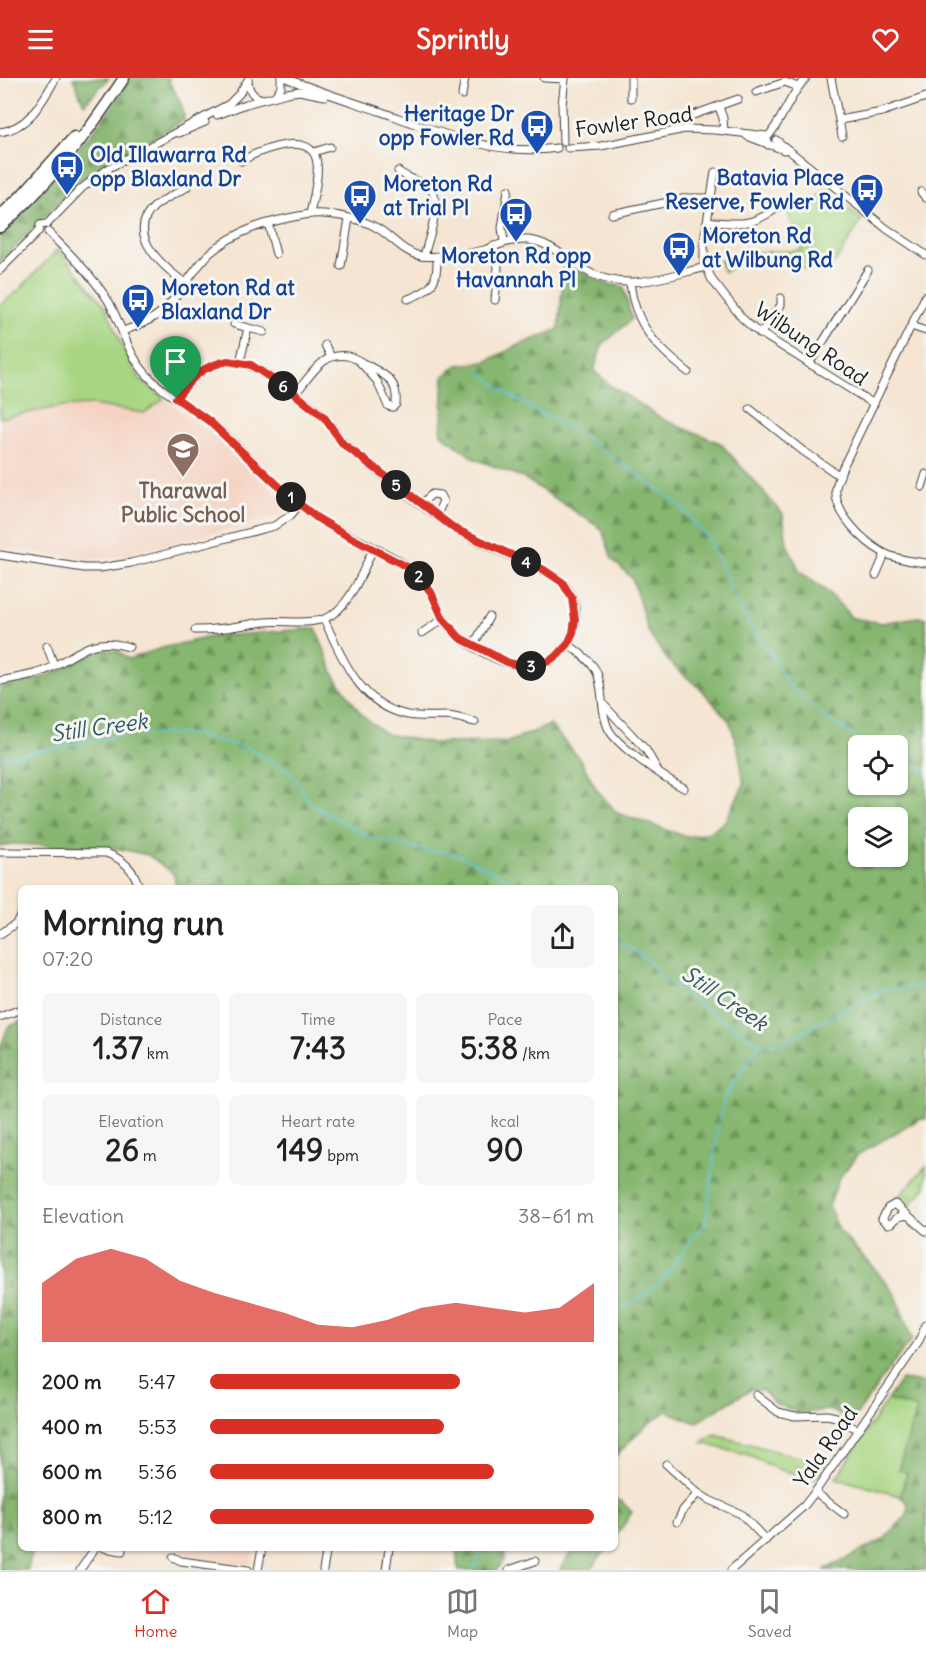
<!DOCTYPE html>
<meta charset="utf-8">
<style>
body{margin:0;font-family:Delius,sans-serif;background:#f6f6f6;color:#222;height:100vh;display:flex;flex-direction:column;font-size:22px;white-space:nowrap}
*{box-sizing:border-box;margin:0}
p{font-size:20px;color:#767676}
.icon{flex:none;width:33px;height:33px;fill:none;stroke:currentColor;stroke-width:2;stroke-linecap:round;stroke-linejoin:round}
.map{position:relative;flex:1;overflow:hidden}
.sheet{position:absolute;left:18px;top:807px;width:600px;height:666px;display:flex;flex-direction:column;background:#fff;border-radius:9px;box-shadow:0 2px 4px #0004}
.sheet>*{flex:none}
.buttons{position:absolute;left:848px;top:657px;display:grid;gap:12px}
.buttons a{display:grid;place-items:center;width:60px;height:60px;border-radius:9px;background:#fff;box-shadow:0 2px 4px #0004;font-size:30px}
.pin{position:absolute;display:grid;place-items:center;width:51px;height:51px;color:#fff;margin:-62px -26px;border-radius:50% 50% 50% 0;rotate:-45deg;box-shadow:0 0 6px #0007}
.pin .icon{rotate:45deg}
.km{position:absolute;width:30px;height:30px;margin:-15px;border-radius:50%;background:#222;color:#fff;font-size:16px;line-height:30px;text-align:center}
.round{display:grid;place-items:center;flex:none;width:63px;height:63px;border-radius:9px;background:#f6f6f6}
.summary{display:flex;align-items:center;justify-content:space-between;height:102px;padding:0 24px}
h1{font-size:33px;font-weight:700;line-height:45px}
.figures{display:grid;grid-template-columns:repeat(3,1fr);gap:9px;height:102px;padding:6px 24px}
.figures div{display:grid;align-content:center;border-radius:9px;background:#f6f6f6;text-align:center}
.figures b{font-size:30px;font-weight:700}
.figures small{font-size:16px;font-weight:400}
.figures p{font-size:16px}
.chart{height:168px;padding:12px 24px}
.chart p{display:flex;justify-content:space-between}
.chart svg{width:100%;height:108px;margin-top:6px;fill:#d93025;opacity:.7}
ul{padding:0 24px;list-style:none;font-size:20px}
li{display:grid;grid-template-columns:96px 72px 1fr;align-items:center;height:45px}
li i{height:15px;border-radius:8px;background:#d93025}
header{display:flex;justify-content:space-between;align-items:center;height:78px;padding:0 24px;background:#d93025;color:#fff;font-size:27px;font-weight:700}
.tabs{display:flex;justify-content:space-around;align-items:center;height:84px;border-top:2px solid #e0e0e0;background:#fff;font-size:16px;color:#767676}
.tabs a{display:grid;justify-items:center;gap:3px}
.tabs .selected{color:#d93025}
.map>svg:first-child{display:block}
.built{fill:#f5d3c2}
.grass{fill:url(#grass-tufts);stroke:#62784f;stroke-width:1.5}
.forest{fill:url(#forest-firs);stroke:#516946;stroke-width:1.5;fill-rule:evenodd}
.green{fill:#a8d582;stroke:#62784f;stroke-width:1.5}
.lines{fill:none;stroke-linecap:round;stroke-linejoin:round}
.stream{stroke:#61c8de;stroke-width:1.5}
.minor-casing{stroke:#3d3a37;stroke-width:9}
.highway-casing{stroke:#3d3a37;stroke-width:13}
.minor{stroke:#fff;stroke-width:7}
.highway{stroke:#fff;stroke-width:10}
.route-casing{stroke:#fff;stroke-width:12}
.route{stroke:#d93025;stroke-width:8}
.labels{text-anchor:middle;stroke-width:6;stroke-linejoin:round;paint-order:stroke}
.transit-label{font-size:21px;font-weight:bold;fill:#164399;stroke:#f6f6f2;text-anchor:start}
.street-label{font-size:21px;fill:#1c1c1c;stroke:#f6f6f2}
.education-label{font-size:21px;font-weight:bold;fill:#785e54;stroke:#f6f6f2}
.water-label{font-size:22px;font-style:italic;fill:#345860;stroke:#f6f6f2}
</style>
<header><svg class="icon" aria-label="menu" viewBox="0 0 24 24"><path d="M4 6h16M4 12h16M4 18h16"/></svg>Sprintly<svg class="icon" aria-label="heart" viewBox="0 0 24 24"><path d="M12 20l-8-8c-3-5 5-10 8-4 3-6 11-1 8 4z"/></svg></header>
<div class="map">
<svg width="926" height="1492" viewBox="0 0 926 1492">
<defs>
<pattern id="grass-tufts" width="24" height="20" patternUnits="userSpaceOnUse" patternTransform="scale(1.5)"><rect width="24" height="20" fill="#a8d582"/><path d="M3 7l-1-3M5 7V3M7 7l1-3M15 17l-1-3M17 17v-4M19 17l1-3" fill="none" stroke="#90b670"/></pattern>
<pattern id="forest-firs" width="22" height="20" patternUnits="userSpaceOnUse" patternTransform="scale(1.5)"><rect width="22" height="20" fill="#86b670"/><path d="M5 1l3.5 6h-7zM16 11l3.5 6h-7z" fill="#6d935b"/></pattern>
</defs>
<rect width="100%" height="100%" fill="#f6f6f2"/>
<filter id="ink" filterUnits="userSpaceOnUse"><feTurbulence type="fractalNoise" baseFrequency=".0167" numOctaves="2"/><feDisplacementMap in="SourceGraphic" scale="12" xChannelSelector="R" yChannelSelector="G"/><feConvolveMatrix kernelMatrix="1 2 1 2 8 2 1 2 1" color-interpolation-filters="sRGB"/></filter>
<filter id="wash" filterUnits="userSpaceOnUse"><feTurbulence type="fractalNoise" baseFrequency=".008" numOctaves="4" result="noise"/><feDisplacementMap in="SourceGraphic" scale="24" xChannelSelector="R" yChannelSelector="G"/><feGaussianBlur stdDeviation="1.35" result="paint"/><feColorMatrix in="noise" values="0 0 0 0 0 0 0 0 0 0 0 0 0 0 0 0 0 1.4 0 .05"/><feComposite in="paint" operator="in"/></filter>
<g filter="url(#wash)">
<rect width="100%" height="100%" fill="#f5e5d2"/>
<g class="built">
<path d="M 164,321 L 214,358 L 288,427 L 279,437 L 124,478 L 92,481 L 0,469 L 0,340 L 58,329 L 92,327 L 144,335 Z"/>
<path d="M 178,1470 L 254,1470 L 252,1483 L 246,1488 L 189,1480 L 182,1476 Z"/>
</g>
<g class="grass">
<path d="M 926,1088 L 926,1109 L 907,1131 L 896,1122 Z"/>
<path d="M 715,1357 L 825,1386 L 815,1401 L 777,1391 L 752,1379 L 702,1365 Z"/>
</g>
<g class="forest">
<path d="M 73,0 L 109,0 L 84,26 Z"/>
<path d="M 130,0 L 170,0 L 168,2 C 175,15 184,27 184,42 L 107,84 L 79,104 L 0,184 L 0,156 C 18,141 32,123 48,105 C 78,72 108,39 130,0 Z"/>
<path d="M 564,184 L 605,206 L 623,208 L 632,241 L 602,267 L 594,293 L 611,308 L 664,342 L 720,365 L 783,436 L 787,466 L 800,494 L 829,515 L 852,540 L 882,545 L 918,539 L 926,540 L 926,1041 L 921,1040 L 857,1077 L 838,1102 L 829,1129 L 840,1154 L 875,1191 L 896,1217 L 912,1262 L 896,1281 L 853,1342 L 829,1332 L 801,1335 L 776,1326 L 763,1312 L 751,1311 L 696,1345 L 667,1333 L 645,1348 L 615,1379 L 615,810 L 176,810 L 174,796 L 148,777 L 115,770 L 12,766 L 0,768 L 0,609 L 47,598 L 102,571 L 118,573 L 129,581 L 162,570 L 210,559 L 316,550 L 334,597 L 361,636 L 386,656 L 433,665 L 508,664 L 550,647 L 580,681 L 597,712 L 617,735 L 687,759 L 710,754 L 725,743 L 744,706 L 739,675 L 730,644 L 702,612 L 670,585 L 649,556 L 632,500 L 612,481 L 602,451 L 524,400 L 475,381 L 441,356 L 444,298 L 458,287 L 485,284 L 519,267 L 559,251 ZM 858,668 L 897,668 L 897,706 L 858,706 ZM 858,740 L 897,740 L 897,778 L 858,778 Z"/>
<path d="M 21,943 L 21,1470 L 32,1470 L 28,1492 L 0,1492 L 0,971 L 8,949 Z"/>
<path d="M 901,1302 L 926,1305 L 926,1492 L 824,1492 L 883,1462 L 907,1437 L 908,1426 L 900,1418 L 907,1396 L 898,1393 L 916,1331 L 887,1322 Z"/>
<path d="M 615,1421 L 621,1423 L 632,1434 L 615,1460 Z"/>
<path d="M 456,1470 L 507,1470 L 504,1482 L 497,1492 L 458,1492 Z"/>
<path d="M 573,1470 L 608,1470 L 589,1492 L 560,1492 Z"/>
</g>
<g class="green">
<path d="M 827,112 L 862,142 L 835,185 L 811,193 L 796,188 L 747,181 L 724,194 L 719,183 L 737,176 L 801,172 L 788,135 L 794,130 L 803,133 Z"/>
<path d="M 58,171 L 106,229 L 124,272 L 140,301 L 164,321 L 144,335 L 92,327 L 58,329 L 0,340 L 0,227 L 20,211 Z"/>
<path d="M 887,1322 L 917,1331 L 898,1392 L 907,1395 L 900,1418 L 836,1400 Z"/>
</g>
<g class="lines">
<g class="stream">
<path d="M 479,292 L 503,313 L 536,333 L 569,349 L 680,427 L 708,461 L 726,498 L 739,530 L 791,609 L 827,641 L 871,668"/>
<path d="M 897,679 L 926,692"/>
<path d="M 0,680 L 128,656 L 196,656 L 220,664 L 246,669 L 289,693 L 312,727 L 369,759 L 422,772 L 454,775 L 509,801 L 519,810"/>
<path d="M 615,861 L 645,880 L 662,899 L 694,923 L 760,966 L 786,965 L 806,952 L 885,911 L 926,908"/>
<path d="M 615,1235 C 632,1225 652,1213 665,1198 C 680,1181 689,1160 706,1145 L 719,1042 L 724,1021 L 759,967"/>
<path d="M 473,1492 L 484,1470"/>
</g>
</g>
</g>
<g filter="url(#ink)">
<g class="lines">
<g class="minor-casing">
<g id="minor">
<path d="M 286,0 C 317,13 350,23 382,34 C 438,54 496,79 557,70"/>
<path d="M 544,0 L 565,1"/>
<path d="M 831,0 L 842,58"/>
<path d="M 248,2 C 248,12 253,19 263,21"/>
<path d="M 756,14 L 785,4 L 798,9"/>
<path d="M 462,17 L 465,0"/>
<path d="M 275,18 L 281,9 L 281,0"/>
<path d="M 631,20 L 631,0"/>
<path d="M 719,29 L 723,40 L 724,53"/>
<path d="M 217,37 L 246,26 L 287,15 L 299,13 L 325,18"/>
<path d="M 682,41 L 738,21"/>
<path d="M 840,42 L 882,34 L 926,19"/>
<path d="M 0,54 C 29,50 42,24 56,0"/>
<path d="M 179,55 L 205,44"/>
<path d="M 747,58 L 784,72"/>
<path d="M 776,62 L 887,151 L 926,177"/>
<path d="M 563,64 L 562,27 L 565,0"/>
<path d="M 768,67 L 766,61 C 783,43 789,17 806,0"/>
<path d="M 568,70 L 601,68 L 685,51 L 715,52 L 767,58"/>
<path d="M 314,74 L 330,69"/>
<path d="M 241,83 C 259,73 313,50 317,85 C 319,101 313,120 310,136"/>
<path d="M 398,93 C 408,101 419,102 428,109 C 445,120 428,161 424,178"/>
<path d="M 715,94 L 704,163 L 704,184 L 712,202 L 742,240 L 754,251 L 874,326"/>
<path d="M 921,114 L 926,120"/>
<path d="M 612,136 L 687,120 L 710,120"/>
<path d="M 707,143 C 740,147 754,148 781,127"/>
<path d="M 268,145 L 276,176"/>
<path d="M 47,146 L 82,110 L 109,90 L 229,26 L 239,16 L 248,2"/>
<path d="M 48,154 C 69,175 93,198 109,224 C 122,248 128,277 147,297 C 164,316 189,327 209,343 C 247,373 277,412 317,440 C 347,460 403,477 423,503 C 434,515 437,531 446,544 C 461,566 508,593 535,588 C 573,581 590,530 561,503 C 552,495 540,491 529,486 C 505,475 477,465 454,450 C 418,427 385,399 351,372 C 340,363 334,351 325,340 C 313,327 296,317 281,306 C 233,273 214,274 176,320"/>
<path d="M 504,164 L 502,150 L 508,112"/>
<path d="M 494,168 L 498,189 L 495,222"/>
<path d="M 341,188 L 349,141"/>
<path d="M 0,192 L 38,154 L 40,147 L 47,146"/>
<path d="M 185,205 C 165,190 124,157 154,129 C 163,121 176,116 187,109"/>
<path d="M 630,205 C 635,247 656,269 688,294"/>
<path d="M 926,217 L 842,391 C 840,397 837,404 836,410 C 833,435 864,464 884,475 C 897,482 913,483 926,485"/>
<path d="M 408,221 C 433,212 438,204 437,178"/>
<path d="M 234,246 L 248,250 L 240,284"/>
<path d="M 911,248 L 926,253"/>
<path d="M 248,250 L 264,254"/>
<path d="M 123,253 C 134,249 146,245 156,238 C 178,222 190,195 209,176 C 236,152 269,143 304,137 C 324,133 362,140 379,151 C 393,160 404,175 421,178 C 437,180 468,176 484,172 C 499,167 511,161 528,162 C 550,164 565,180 583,191 C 623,216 664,199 706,189"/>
<path d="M 760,256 L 781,227 L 781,220"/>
<path d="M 325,267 L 331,279"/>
<path d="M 809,286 L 868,192"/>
<path d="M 295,316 C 305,305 317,284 332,279 C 345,275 353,279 363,285 C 381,295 399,300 396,326 L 393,329 L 388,328 L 377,303 L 358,282"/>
<path d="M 750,331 L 803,373 L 840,398"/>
<path d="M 922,409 L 926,396"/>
<path d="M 421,426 L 432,416 L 440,417 L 443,423 L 437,437"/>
<path d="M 0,477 L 84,490 L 100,490 L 131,485 L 274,448 L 290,438 L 300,426"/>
<path d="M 876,497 L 885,476"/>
<path d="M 324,541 C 340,576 357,620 397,634 C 412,640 431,638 448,638 C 457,639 466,642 475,644"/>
<path d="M 195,552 C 218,553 241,547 264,544 C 283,542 306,547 324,541 C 350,531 362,494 373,471"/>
<path d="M 422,555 L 443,541"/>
<path d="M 568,566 C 577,573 593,584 597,595 C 604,612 600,633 608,650 C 616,668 666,701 684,710"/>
<path d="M 47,568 L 54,587"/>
<path d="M 473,568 L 489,539"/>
<path d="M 0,603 C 15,600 32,598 46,592 C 79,577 89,557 129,569"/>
<path d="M 603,626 L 646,672 L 657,691"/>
<path d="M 0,774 L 106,775 C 123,781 135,792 139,810"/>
<path d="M 0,856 L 15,846 L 21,837"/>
<path d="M 0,939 L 21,931"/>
<path d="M 907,1137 L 898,1139 L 892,1145 L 888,1146 L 882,1141 L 888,1130 L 895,1126 L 926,1153"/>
<path d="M 756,1317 L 778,1334 L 795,1338 L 827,1337 L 836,1339 L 858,1352"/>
<path d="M 666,1386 L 698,1415 L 709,1422 L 741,1436 L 766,1462"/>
<path d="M 815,1414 L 844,1436"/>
<path d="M 677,1444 L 683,1432 L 698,1415"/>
<path d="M 104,1470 L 122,1473"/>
<path d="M 173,1479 L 181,1483 L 248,1492"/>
<path d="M 80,1492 L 95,1470"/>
<path d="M 258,1492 L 262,1470"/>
<path d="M 323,1492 L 327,1470"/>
<path d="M 386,1492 L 389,1470"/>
<path d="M 509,1492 L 535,1483"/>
<path d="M 731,1492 L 804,1428 L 815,1414 L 918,1265 L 926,1247"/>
</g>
</g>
<g class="highway-casing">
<g id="highway">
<path d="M 0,138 L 21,118 L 74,59"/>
<path d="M 0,149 C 49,107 89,54 124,0"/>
</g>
</g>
<use href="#minor" class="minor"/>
<use href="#highway" class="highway"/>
</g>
</g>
<g class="lines" filter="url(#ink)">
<g class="route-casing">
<path id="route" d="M 228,283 L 251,287 L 295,316 L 324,339 L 343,366 L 351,372 L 455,451 L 544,492 L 562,504 L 572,520 L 575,542 L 573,555 L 568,566 L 558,577 L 547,584 L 533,588 L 522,588 L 509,585 L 460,560 L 443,541 L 431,514 L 413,492 L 346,457 L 317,440 L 286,415 L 209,343 L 176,320 C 192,300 201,288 228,283 Z"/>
</g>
<use href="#route" class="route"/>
</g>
<defs>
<g id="bus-pin" transform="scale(1.725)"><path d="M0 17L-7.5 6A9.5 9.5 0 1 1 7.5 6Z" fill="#1a4fb4" stroke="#f6f6f2"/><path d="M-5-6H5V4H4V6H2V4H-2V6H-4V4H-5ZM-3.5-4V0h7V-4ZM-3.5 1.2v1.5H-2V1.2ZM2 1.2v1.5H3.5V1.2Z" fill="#fff"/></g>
<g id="school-pin" transform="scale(1.725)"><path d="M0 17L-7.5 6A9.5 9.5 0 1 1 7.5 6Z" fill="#8d6e63" stroke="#f6f6f2"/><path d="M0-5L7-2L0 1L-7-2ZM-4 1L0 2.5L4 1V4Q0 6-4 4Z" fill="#fff"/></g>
</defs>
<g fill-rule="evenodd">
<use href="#bus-pin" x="537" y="48"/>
<use href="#bus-pin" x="67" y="89"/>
<use href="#bus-pin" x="867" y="112"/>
<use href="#bus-pin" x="360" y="118"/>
<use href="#bus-pin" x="516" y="136"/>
<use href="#bus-pin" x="679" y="170"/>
<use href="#bus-pin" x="138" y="222"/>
<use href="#school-pin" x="183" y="371"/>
</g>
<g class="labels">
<g class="transit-label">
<text x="514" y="43" text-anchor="end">Heritage Dr<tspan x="514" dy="24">opp Fowler Rd</tspan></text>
<text x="90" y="84">Old Illawarra Rd<tspan x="90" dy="24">opp Blaxland Dr</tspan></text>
<text x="844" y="107" text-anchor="end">Batavia Place<tspan x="844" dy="24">Reserve, Fowler Rd</tspan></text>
<text x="383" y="113">Moreton Rd<tspan x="383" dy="24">at Trial Pl</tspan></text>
<text x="702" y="165">Moreton Rd<tspan x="702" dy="24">at Wilbung Rd</tspan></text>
<text x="516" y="185" text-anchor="middle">Moreton Rd opp<tspan x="516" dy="24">Havannah Pl</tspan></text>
<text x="161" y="217">Moreton Rd at<tspan x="161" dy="24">Blaxland Dr</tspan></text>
</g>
<g class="street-label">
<text transform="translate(634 44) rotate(-8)" y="7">Fowler Road</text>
<text transform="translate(811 266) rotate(34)" y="7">Wilbung Road</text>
<text transform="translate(826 1369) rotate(-55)" y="7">Yala Road</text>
</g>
<g class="education-label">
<text x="183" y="420">Tharawal<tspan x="183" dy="24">Public School</tspan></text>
</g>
<g class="water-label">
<text transform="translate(99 649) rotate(-8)" y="8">Still Creek</text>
<text transform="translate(725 920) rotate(34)" y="8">Still Creek</text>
</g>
</g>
</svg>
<div class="buttons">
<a><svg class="icon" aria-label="locate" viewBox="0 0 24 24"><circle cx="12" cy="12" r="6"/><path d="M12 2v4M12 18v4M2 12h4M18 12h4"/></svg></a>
<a><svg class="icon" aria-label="layers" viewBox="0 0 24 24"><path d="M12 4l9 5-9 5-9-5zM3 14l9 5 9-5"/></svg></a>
</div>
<div class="pin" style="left:176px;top:320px;background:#1e9e55"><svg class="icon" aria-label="arrive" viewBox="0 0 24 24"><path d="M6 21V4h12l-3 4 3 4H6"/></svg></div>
<b class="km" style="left:291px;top:419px">1</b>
<b class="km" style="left:419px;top:498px">2</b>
<b class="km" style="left:531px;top:588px">3</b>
<b class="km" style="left:526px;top:484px">4</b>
<b class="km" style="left:396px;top:407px">5</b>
<b class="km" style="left:283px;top:308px">6</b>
<section class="sheet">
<div class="summary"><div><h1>Morning run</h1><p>07:20</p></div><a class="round"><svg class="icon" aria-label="share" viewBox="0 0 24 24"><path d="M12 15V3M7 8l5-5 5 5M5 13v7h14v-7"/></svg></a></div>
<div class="figures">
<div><p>Distance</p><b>1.37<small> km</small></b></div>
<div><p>Time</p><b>7:43</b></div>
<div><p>Pace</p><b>5:38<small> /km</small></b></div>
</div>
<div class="figures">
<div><p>Elevation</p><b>26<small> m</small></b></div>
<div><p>Heart rate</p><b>149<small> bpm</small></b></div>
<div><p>kcal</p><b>90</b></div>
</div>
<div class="chart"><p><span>Elevation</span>38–61 m</p>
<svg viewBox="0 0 160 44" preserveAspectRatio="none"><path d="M0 44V20L10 10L20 6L30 10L40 19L50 24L60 28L70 32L80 37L90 38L100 35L110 30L120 28L130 30L140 32L150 30L160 20V44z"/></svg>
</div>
<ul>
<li><b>200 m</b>5:47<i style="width:65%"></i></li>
<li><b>400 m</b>5:53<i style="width:61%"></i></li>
<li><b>600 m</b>5:36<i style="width:74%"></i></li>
<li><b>800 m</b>5:12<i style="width:100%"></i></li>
</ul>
</section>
</div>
<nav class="tabs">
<a class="selected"><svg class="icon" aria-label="home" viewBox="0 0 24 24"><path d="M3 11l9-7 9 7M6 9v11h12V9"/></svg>Home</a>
<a><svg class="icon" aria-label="map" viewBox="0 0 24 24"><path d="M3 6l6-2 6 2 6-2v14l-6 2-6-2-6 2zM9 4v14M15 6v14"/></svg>Map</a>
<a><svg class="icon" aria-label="saved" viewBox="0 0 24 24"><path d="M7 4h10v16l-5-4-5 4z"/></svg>Saved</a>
</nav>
